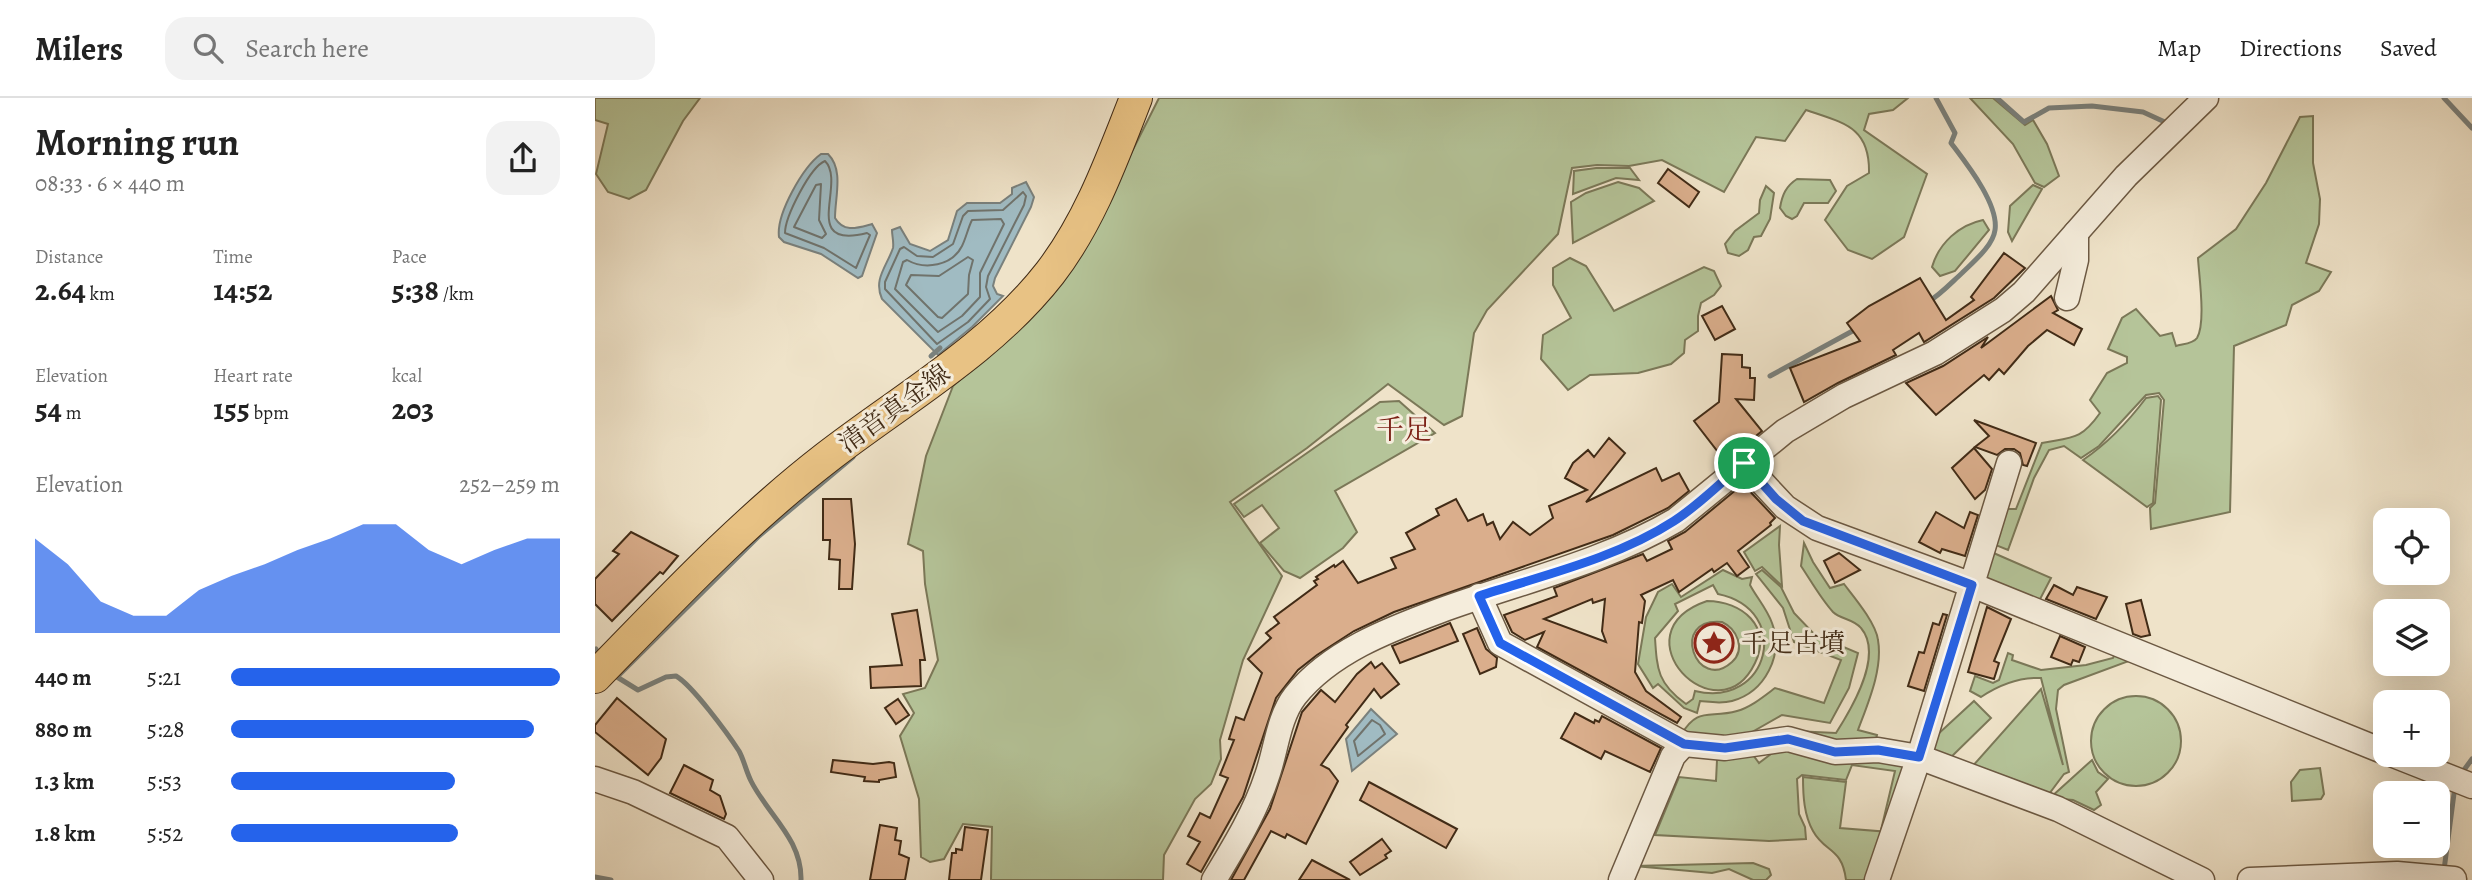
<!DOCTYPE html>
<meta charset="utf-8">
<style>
body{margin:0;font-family:Alegreya,"Noto Serif JP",serif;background:#f2f2f2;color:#222;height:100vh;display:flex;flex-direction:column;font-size:26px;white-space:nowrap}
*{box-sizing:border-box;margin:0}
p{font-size:23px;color:#767676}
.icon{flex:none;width:38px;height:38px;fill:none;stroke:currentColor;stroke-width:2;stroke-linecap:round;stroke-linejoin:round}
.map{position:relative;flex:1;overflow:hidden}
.side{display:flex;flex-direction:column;background:#fff;width:595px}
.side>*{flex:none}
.controls{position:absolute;left:1778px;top:410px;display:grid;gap:14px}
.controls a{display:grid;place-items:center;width:77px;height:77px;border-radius:14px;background:#fff;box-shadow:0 7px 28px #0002;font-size:35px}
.pin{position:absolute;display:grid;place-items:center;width:60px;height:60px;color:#fff;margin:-30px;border:4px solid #fff;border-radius:50%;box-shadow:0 2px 7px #0007}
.round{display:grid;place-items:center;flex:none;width:74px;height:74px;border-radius:21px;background:#f2f2f2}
.head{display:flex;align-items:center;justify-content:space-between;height:119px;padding:0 35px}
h1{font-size:38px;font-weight:700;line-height:52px}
.figures{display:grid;grid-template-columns:repeat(3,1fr);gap:10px;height:119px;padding:7px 35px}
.figures div{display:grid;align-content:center}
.figures b{font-size:30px;font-weight:700}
.figures small{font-size:19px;font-weight:400}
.figures p{font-size:19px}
.chart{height:196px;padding:14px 35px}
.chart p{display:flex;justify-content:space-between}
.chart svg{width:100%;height:126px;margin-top:7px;fill:#2563eb;opacity:.7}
ul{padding:0 35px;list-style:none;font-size:23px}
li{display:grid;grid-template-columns:112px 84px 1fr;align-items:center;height:52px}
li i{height:18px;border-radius:9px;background:#2563eb}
header{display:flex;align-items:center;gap:42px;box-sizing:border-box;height:98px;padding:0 35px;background:#fff;border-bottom:2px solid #e0e0e0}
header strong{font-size:33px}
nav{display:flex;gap:38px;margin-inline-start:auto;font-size:24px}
.search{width:490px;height:63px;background:#f2f2f2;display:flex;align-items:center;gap:18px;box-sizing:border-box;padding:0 24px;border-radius:21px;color:#767676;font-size:26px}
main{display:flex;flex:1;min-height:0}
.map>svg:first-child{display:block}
.green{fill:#b5c499;stroke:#7b7858;stroke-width:2;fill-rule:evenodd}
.water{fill:#a0bbc2;stroke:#7a817d;stroke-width:2}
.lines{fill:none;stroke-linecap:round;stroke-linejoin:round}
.shore{stroke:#70736c;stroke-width:2}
.stream{stroke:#7a817d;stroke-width:5}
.building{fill:#daae8c;stroke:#412b16;stroke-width:2;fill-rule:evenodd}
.minor-casing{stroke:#6c5943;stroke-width:27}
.major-casing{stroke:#412b16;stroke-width:34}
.minor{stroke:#f5eddc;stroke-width:24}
.major{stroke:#e8c284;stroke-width:32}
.route-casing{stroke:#fff;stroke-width:14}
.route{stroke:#2563eb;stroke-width:9}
.labels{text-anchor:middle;stroke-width:6;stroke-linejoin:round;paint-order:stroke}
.street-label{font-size:26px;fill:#412b16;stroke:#f5eddc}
.poi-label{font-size:26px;fill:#412b16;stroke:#f5eddc;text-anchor:start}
.neighbourhood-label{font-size:28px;fill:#7a1f14;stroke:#f5eddc}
</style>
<header>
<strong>Milers</strong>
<div class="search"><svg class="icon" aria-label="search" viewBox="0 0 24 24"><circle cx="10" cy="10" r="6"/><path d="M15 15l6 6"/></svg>Search here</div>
<nav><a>Map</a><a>Directions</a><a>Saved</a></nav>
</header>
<main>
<section class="side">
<div class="head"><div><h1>Morning run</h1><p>08:33 · 6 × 440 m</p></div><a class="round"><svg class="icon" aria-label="share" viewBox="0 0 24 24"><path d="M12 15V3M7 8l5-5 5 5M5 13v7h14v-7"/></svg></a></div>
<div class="figures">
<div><p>Distance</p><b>2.64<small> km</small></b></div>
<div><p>Time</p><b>14:52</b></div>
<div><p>Pace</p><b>5:38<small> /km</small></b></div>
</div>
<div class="figures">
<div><p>Elevation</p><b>54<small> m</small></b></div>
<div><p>Heart rate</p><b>155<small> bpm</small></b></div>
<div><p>kcal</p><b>203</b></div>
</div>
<div class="chart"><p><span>Elevation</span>252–259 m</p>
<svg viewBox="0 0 160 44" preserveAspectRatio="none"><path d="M0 44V11L10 20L20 33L30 38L40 38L50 29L60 24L70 20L80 15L90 11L100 6L110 6L120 15L130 20L140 15L150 11L160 11V44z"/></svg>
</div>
<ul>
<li><b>440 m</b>5:21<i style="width:100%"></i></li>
<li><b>880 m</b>5:28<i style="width:92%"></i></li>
<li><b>1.3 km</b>5:53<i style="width:68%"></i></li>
<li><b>1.8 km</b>5:52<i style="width:69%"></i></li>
</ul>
</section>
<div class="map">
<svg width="1877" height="782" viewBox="0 0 1877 782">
<rect width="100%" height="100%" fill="#efe3c9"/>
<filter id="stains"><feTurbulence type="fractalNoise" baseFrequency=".00286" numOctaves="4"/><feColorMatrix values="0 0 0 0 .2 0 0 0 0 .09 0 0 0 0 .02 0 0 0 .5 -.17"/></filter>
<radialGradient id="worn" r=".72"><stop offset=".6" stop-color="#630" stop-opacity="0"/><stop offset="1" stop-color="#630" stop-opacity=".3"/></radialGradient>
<g class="green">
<path d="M 0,0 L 105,0 L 88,23 L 51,92 L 34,101 L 13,94 L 1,76 L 13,26 L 0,22 Z"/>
<path d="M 564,0 L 1313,0 L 1298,12 L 1274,16 L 1269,32 L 1332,76 L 1309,139 L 1277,161 L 1253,152 L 1230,122 L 1252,88 L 1274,75 C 1275,28 1248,25 1211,12 L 1190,43 L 1161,39 L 1129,94 L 1067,62 L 1034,68 L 1002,67 L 977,70 L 963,136 L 892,212 L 879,235 L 867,318 L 849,327 L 793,286 L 712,350 L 635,404 L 687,478 L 648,562 L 625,642 L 626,661 L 616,686 L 600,701 L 569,757 L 568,782 L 396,782 L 397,729 L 368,726 L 349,761 L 335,764 L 326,759 L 324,701 L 305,638 L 319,615 L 308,596 L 330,590 L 343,562 L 330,486 L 328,453 L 313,446 L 331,358 L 358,288 L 437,219 L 501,125 Z"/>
<path d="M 1375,0 L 1398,0 L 1430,27 L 1438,22 L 1452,46 L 1464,78 L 1449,89 L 1440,85 L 1418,46 Z"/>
<path d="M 1718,18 L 1718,65 L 1725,101 L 1724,126 L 1711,165 L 1736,174 L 1724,193 L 1697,207 L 1691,227 L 1639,248 L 1635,414 L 1556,431 L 1555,410 L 1560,405 L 1569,302 L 1564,295 L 1551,297 L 1504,348 L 1486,360 L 1469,348 L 1454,352 L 1439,380 L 1413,452 L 1398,446 L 1406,411 L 1421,411 L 1447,345 C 1478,339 1486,342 1505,315 L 1495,302 L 1512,275 L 1532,265 L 1532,259 L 1513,251 L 1527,220 L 1541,211 L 1565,238 L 1577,235 L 1581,248 C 1587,246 1598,246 1602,240 C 1611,225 1604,178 1603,160 L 1641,131 L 1671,85 L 1705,19 Z"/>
<path d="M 1001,70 L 1035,70 L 1044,82 L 1021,80 L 978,96 L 979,73 Z"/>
<path d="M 1202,81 L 1235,82 L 1241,93 L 1233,105 L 1209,105 L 1202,118 L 1197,121 L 1191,118 L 1185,110 C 1187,97 1191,88 1202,81 Z"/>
<path d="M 1023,84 L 1044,90 L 1059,103 L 978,145 L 976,104 L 991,95 Z"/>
<path d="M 1438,87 L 1447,91 L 1417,143 L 1413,134 L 1415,108 Z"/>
<path d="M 1171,88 L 1179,95 L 1175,121 L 1166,138 L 1159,139 L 1153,152 L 1144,158 L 1133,155 L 1130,146 L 1140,133 L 1164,115 L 1165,102 Z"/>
<path d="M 1388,122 L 1394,132 L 1360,173 L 1345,178 L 1337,169 C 1344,145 1364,127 1388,122 Z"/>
<path d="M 975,160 L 991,168 L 1019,213 L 1109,169 L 1119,173 L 1126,188 L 1119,197 L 1106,205 L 1103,218 L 1103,233 L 1090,242 L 1089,255 L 1076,266 L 1043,275 L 995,277 L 973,292 L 946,261 L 948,237 L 976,220 L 958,187 L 958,170 Z"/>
<path d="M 1563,298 L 1566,302 L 1558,405 L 1552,409 L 1488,362 C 1513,345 1533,324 1551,300 Z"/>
<path d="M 804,303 L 840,335 L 740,393 L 762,434 L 748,450 L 705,480 L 689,473 L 665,445 L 684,430 L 667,407 L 649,419 L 639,406 L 785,304 Z"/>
<path d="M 1185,428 L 1184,447 L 1187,488 L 1167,469 L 1160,473 L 1149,454 Z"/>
<path d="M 1209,445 L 1218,464 L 1235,490 L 1249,486 C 1259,499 1281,525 1283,542 C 1288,571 1273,605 1263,632 L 1282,637 L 1280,645 L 1086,637 C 1103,608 1114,621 1142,613 C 1156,609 1168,599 1180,590 L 1229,605 L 1246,562 L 1199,544 L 1188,510 L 1161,476 L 1167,472 L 1186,489 L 1199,515 L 1220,537 L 1263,555 L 1254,590 L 1235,625 L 1187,617 L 1150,638 L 1199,633 L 1241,635 C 1257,610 1289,557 1266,530 C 1259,521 1245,521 1238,514 C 1226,501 1216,483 1206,468 Z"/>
<path d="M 1394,453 L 1456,480 L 1442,507 L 1389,484 Z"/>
<path d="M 1128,472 L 1147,481 L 1157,479 L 1155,487 C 1162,500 1172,511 1177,525 C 1189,557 1170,594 1137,603 C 1126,606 1116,604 1105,603 L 1102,615 L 1089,610 L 1063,586 L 1058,590 L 1043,566 L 1051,519 L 1063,494 L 1077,486 L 1086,499 ZM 1118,487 L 1123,496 C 1199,512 1174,611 1100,593 L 1098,601 L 1091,606 C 1063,586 1062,572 1060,540 L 1083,513 L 1080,506 Z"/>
<path d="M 1112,503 C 1147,503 1178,529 1160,565 C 1123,642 1019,535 1112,503 ZM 1127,524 C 1142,531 1151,551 1137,564 C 1102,596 1073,519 1127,524 Z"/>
<path d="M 1522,552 L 1534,563 L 1469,587 L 1463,592 L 1461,611 L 1474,674 L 1469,676 L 1451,700 L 1376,670 L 1446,591 L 1468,667 L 1446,580 C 1423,579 1404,587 1386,599 L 1375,593 L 1380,578 L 1398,585 L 1404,582 L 1413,555 L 1418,557 L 1417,562 L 1446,572 L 1491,567 L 1518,560 Z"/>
<circle cx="1541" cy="643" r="45"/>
<path d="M 1379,603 L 1396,620 L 1350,665 L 1334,657 L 1342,637 Z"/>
<path d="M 1184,650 L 1313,663 L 1286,732 L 1300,673 L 1257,667 L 1251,682 L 1207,677 L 1202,681 L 1204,716 L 1210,729 L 1211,741 L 1174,743 L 1060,737 L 1084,679 L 1121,683 L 1122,662 L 1125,657 L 1158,657 L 1164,665 Z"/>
<path d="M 1497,662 L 1503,674 L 1513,681 L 1501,694 L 1506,707 L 1499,712 L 1478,702 L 1455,700 Z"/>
<path d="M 1725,670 L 1729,696 L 1726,701 L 1697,703 L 1696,684 L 1705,672 Z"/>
<path d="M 1208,679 L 1251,684 L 1245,730 L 1294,734 L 1279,782 L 1251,782 C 1247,749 1230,755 1218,733 C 1209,717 1208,698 1208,679 Z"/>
<path d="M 1158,765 L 1174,771 L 1176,777 L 1171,782 L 1158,782 L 1134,771 L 1117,775 L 1039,768 Z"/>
</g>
<g class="water">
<path d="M 226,56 L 233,56 C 249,72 240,99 240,120 C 249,135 262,130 277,126 L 282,135 L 267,178 L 263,180 L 226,156 L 189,144 L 184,139 C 181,116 208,69 226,56 Z"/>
<path d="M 431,84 L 439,99 L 436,109 L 400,180 L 398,188 L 402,196 L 408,198 L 377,229 L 343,257 L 287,201 C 278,181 292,168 298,150 C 299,144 297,138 297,132 L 305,129 L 315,146 L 335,153 L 353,142 L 362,113 L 372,105 L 405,105 L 417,96 L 417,90 Z"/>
<path d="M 776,611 L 802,636 L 757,673 L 751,641 Z"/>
</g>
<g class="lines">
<g class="shore">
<path d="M 230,63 C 252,85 204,152 272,135 L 275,137 L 261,170 L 229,150 L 190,135 C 190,119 215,69 230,63 Z"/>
<path d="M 226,86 L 224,122 L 231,136 L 227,140 L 199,129 L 221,87 Z"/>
<path d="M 428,94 L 431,98 L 429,107 L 393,178 L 391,189 L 395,201 L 373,224 L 342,246 L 290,191 L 290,184 L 305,151 L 309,149 L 322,158 L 338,159 L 358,146 L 368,118 L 373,113 L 408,112 Z"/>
<path d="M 406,121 L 409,126 L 385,175 L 385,199 L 367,218 L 343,234 L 300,191 L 308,164 L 312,162 C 330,172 357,168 367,148 C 371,140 373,130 377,122 Z"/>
<path d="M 373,159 L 378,162 L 374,177 L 373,196 L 347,220 L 343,219 L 311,187 L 316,177 L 344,178 Z"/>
<path d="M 777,622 L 785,627 L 790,636 L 763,658 L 759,643 Z"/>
</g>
<g class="stream">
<path d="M 1402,0 L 1429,24 L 1454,10 L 1497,8 L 1548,14 L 1572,25"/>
<path d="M 1849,0 L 1877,30"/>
<path d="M 1333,204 C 1346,196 1356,185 1367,175 C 1378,164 1398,148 1400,132 C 1404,106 1371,65 1356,45 L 1360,35 L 1341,0"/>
<path d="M 336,258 L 345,250"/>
<path d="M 1175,278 L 1263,230"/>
<path d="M 0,552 L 1,551"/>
<path d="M 1866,676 L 1877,661"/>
<path d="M 1849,772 L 1860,688"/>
<path d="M 0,779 L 16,782"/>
<path d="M 206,782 C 207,741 173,717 156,683 C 151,673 149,662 144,653 C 133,636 97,587 81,578 L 71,579 L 43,592 L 22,579 L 164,438 L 258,359"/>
</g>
</g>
<g class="building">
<path d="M 1073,71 L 1104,94 L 1094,109 L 1063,85 Z"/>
<path d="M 1409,155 L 1430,170 L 1399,200 L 1329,244 L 1324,235 L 1298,252 L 1301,257 L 1243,285 L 1209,304 L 1195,270 L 1265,243 L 1252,225 L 1274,208 L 1325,180 L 1351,222 L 1379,202 L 1376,199 Z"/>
<path d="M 1456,198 L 1463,212 L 1458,215 L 1487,231 L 1479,247 L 1452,232 L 1433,248 L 1409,276 L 1404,271 L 1394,282 L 1389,277 L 1341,317 L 1311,285 L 1348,268 L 1393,239 L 1386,250 Z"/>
<path d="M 1127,208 L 1140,231 L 1120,242 L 1107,218 Z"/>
<path d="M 1127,256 L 1147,257 L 1147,269 L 1155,270 L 1155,280 L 1160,280 L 1159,302 L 1141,301 L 1167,333 L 1130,363 L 1099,323 L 1124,304 Z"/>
<path d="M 1379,322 L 1441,345 L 1432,368 L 1428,367 L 1425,355 L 1419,351 L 1410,351 L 1402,357 L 1380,349 L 1394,338 Z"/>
<path d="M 1014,340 L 1030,355 L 991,404 L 1061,370 L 1067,383 L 1084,375 L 1094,393 L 1073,410 L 1018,437 L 799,514 L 759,533 L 722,557 L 703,572 L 681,600 L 648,699 L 606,774 L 592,766 L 605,744 L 593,738 L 605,715 L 615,720 L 633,680 L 625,677 L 639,642 L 634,641 L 641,619 L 649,622 L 667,575 L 653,561 L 676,540 L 671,535 L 684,525 L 679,519 L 722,487 L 719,483 L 723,481 L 721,479 L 739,467 L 740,469 L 748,463 L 763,485 L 801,470 L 796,460 L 820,451 L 811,435 L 844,417 L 841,411 L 861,401 L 873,423 L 888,416 L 892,427 L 898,424 L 905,441 L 918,424 L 935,437 L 958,420 L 954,408 L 992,392 L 970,380 L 978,365 L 993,352 L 999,359 Z"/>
<path d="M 1379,350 L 1397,371 L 1390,392 L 1380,401 L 1357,370 Z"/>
<path d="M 1148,386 L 1180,420 L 1175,425 L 1176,427 L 1143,453 L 1154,469 L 1142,478 L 1132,465 L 1119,474 L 1117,471 L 1084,494 L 1078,482 L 1046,497 L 1050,503 L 1047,525 L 1044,524 L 1040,574 L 1051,593 L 1086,619 L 1082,625 L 942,549 L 949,534 L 930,542 L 917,534 L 909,517 L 962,498 L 959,490 L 1048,456 L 1052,463 L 1077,451 L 1073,443 L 1090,434 ZM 997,501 L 998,505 L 1010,501 L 1007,533 L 1011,544 L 949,521 Z"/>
<path d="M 228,401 L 256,401 L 260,446 L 257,491 L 244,491 L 245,462 L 234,461 L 235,442 L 228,442 Z"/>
<path d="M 1341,414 L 1369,430 L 1375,414 L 1383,417 L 1370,458 L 1347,451 L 1345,455 L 1324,444 Z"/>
<path d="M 36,434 L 83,458 L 68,476 L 65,474 L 17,523 L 0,506 L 0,481 L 24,456 L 18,453 Z"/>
<path d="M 1244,455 L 1265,472 L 1240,485 L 1229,463 Z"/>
<path d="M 1459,487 L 1478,497 L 1482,489 L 1512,499 L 1501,521 L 1451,501 Z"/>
<path d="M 1546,502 L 1555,537 L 1546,539 L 1538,536 L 1531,506 Z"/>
<path d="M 1392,509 L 1416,521 L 1399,563 L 1404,565 L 1399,581 L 1373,574 Z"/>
<path d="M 322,512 L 330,562 L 325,562 L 326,588 L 276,590 L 275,569 L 307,567 L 297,516 Z"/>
<path d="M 1348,516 L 1352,517 L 1329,593 L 1313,588 L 1324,554 L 1329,555 L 1338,525 L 1344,527 Z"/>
<path d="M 855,525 L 863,543 L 805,565 L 797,548 Z"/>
<path d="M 882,530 L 891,551 L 902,560 L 901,569 L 885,576 L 868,536 Z"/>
<path d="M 1465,538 L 1490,549 L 1484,564 L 1478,562 L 1476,567 L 1456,559 Z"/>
<path d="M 776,564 L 780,570 L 787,565 L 804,586 L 786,600 L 779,591 L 751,627 L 753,629 L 726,667 L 734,671 L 743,683 L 711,746 L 692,736 L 690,740 L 676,733 L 649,782 L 636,782 L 675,711 L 707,614 L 726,592 L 740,604 L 762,576 Z"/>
<path d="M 22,600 L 71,641 L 66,660 L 53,677 L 0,634 L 0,627 Z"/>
<path d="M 303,601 L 314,617 L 301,626 L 290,610 Z"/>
<path d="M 980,615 L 999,625 L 1000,622 L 1004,624 L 1007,618 L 1066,650 L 1055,674 L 1010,653 L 1006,661 L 966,640 Z"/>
<path d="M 238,662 L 278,666 L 294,664 L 299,665 L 301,679 L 284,682 L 284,684 L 269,683 L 270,679 L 236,674 Z"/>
<path d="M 89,667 L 118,682 L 115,692 L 125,698 L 131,716 L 129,721 L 75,695 Z"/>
<path d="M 774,684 L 862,731 L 851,750 L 765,702 Z"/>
<path d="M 285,727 L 302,730 L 300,742 L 306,743 L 304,756 L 314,760 L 310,782 L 275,782 Z"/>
<path d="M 370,729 L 393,732 L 386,782 L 354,782 L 357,755 L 361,755 L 361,751 L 367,752 Z"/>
<path d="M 787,741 L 796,753 L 790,757 L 792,760 L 765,777 L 755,764 Z"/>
<path d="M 717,762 L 755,782 L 704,782 Z"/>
</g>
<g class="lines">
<g class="minor-casing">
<g id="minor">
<path d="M 1472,200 L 1481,162 L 1481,135"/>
<path d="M 1149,365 L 1190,409 L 1222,430 L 1377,487 L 1790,654"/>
<path d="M 884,498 L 905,545 L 1089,646 L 1130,650 L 1193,641 L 1240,654 L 1283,652 L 1324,659 L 1463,711 L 1607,782"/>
<path d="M 1796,656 L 1877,688"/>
<path d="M 0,681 L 38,694 L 132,739 L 166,782"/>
<path d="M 619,782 C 639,749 660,715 672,678 C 681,653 683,620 700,598 C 735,554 793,532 844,513 C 923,484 1008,465 1081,422 L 1190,333 L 1249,298 L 1340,255 L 1408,212 L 1429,194 L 1531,78 L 1611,0"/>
<path d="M 1026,782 L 1078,658 L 1089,646"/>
<path d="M 1282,782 L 1324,659 L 1414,365"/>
<path d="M 1655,782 L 1802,776 L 1859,781"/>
</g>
</g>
<g class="major-casing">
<path id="major" d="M 0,579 C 74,503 147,425 231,360 C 307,301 395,252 455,175 C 495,123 517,61 541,0"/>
</g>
<use href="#minor" class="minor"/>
<use href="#major" class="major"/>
</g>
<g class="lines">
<g class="route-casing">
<path id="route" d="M 1149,365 L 1181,401 L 1208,423 L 1377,487 L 1324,659 L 1283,652 L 1240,654 L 1193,641 L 1130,650 L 1089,646 L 905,545 L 884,498 C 949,477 1022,460 1079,423 C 1104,407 1126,384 1149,365 Z"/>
</g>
<use href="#route" class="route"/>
</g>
<defs>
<g id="sight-ring" transform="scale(2.0125)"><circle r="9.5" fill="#f5eddc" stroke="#8f2418" stroke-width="1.5"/><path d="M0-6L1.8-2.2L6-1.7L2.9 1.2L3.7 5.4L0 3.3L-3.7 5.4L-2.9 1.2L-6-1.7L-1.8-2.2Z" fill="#8f2418"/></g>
</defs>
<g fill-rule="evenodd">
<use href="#sight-ring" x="1119" y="545"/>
</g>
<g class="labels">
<g class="street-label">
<text transform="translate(299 310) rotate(-36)" y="9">清音真金線</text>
</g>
<g class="poi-label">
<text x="1146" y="554">千足古墳</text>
</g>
<g class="neighbourhood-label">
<text x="809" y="341">千足</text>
</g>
</g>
<rect width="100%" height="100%" filter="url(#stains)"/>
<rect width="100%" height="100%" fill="url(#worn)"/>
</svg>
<div class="controls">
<a><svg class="icon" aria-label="locate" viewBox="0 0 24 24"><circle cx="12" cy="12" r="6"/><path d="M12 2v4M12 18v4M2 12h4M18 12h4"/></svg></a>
<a><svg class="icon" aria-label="layers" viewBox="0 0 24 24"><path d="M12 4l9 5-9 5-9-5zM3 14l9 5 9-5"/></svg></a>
<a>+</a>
<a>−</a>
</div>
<div class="pin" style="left:1149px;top:365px;background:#1e9e55"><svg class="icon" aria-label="arrive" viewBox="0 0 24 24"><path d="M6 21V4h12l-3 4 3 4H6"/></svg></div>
</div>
</main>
